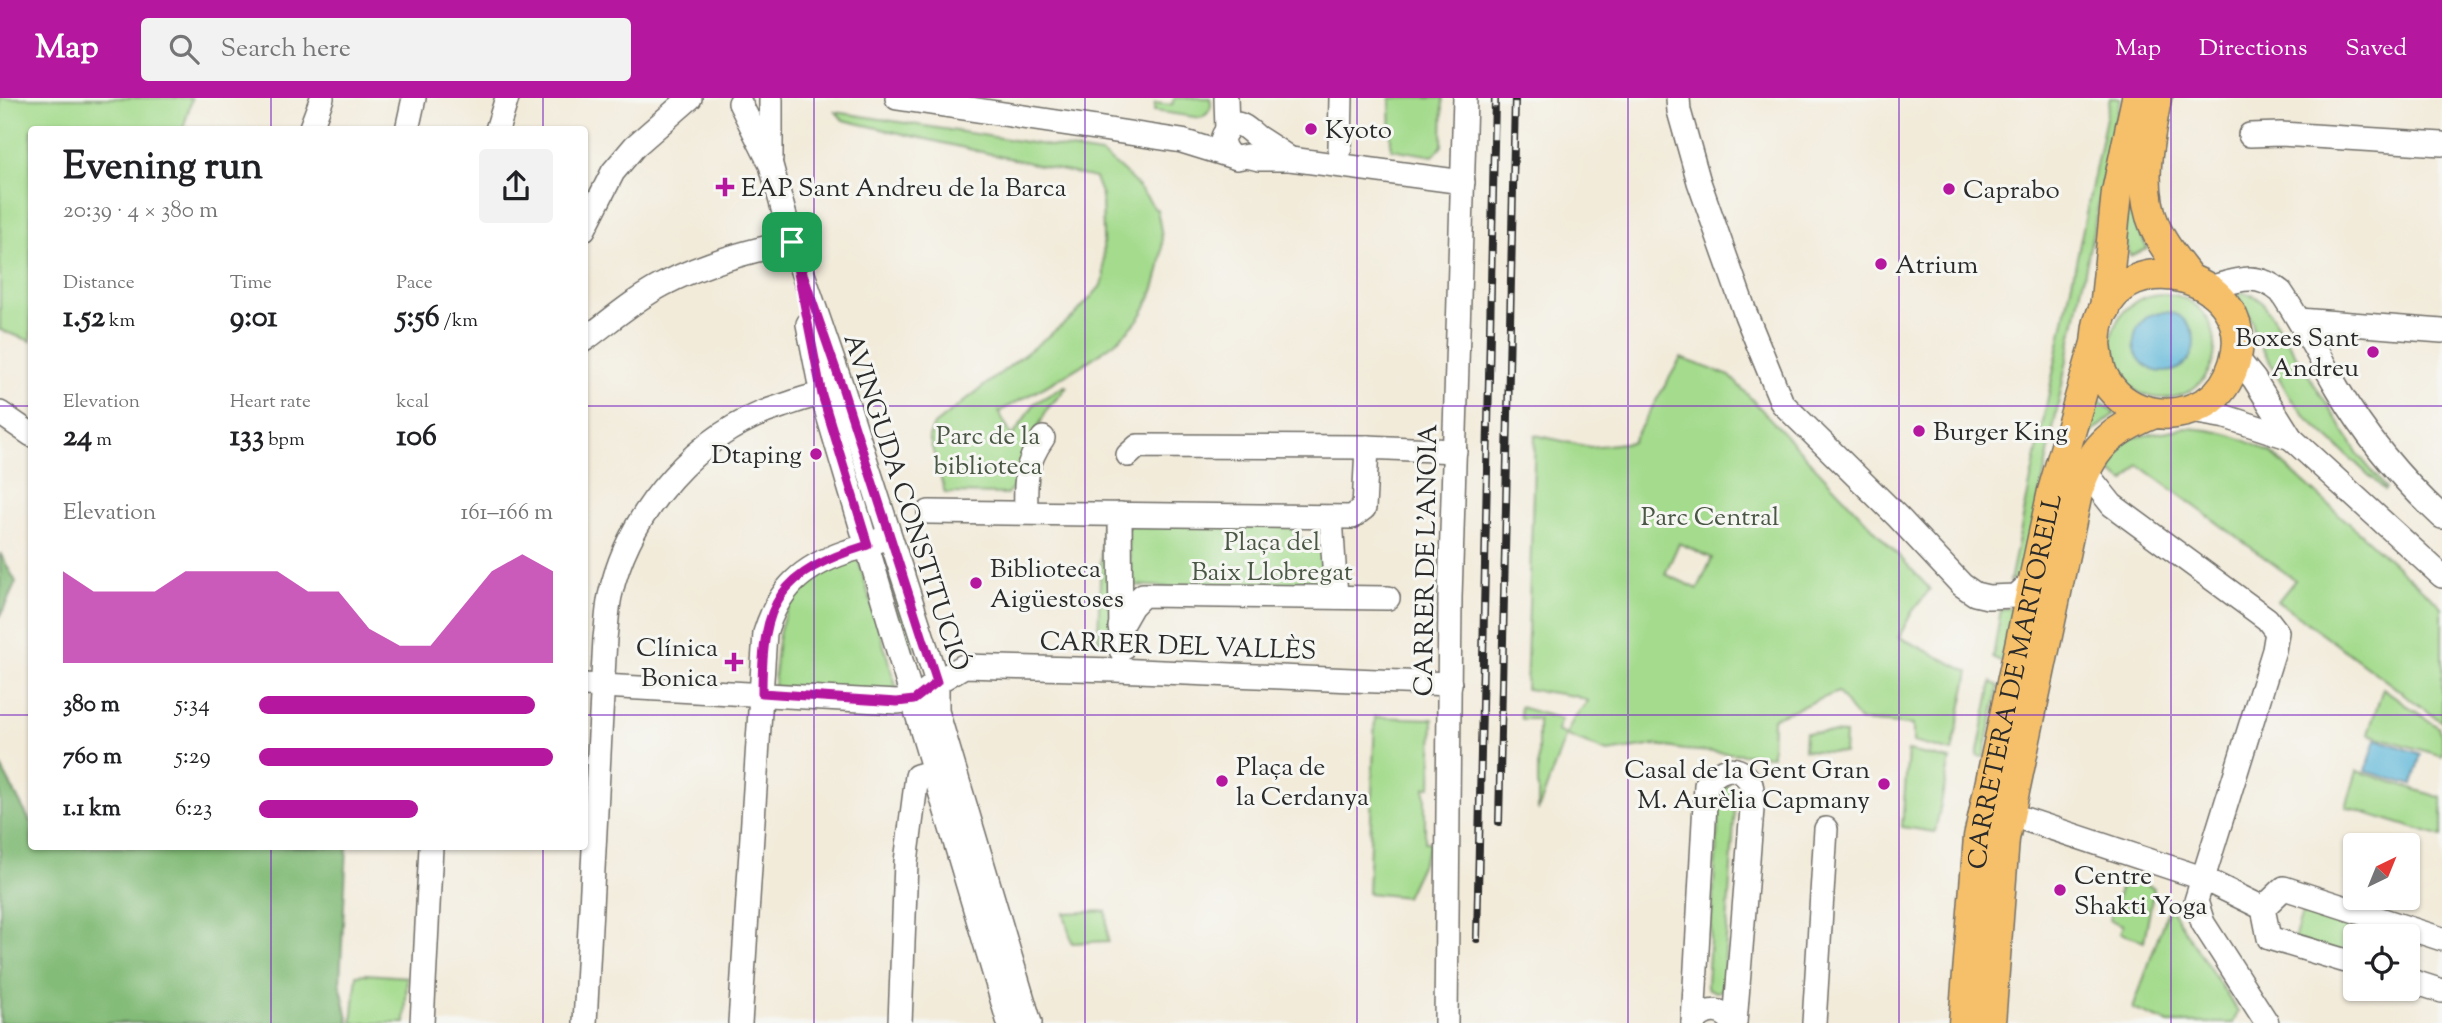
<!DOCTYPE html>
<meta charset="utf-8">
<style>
body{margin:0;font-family:"Sorts Mill Goudy",serif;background:#f2f2f2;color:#202124;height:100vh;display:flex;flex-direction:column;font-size:26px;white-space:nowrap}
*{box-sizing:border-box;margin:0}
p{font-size:23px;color:#757577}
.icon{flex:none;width:38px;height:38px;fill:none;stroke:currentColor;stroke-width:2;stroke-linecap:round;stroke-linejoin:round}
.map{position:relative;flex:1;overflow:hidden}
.details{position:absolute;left:28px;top:28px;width:560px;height:724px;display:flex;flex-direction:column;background:#fff;border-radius:7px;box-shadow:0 2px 5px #0004}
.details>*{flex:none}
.needle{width:46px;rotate:43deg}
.tools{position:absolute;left:2343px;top:735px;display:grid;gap:14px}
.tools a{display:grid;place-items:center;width:77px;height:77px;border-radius:7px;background:#fff;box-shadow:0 2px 5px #0004;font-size:35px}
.pin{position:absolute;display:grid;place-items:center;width:60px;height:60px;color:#fff;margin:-30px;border-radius:14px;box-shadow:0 4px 10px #0006}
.round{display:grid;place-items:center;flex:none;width:74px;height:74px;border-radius:7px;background:#f2f2f2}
.head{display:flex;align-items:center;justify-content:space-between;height:119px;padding:0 35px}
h1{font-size:38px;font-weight:700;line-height:52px}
.stats{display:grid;grid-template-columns:repeat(3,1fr);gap:10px;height:119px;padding:7px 35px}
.stats div{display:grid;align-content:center}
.stats b{font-size:30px;font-weight:700}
.stats small{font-size:19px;font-weight:400}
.stats p{font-size:19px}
.chart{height:196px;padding:14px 35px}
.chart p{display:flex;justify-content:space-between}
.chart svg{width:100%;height:126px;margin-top:7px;fill:#b5179e;opacity:.7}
ul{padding:0 35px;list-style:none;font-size:23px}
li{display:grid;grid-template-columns:112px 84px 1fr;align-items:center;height:52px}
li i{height:18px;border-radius:9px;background:#b5179e}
header{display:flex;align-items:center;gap:42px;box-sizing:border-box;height:98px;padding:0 35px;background:#b5179e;color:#fff}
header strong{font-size:33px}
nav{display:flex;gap:38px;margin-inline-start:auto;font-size:24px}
.search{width:490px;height:63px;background:#f2f2f2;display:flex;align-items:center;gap:18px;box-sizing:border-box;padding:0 24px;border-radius:7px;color:#757577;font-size:26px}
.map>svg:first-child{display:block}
.green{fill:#a4db8d;stroke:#68835c;stroke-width:2;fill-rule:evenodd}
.forest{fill:#83bb78;stroke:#577352;stroke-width:2}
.sand{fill:#eeda9e;stroke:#8c8264;stroke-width:2}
.water{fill:#5ab5d8;stroke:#427082;stroke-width:2}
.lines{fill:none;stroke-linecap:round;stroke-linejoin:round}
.minor-casing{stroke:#716e68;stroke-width:26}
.major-casing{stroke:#716e68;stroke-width:33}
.minor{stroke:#fff;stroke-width:23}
.major{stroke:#f6c06b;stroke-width:30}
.rail-casing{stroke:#2b2b2b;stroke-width:8}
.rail{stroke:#f6f6f2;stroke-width:5;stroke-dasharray:16;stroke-linecap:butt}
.route-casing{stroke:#fff;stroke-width:14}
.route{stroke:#b5179e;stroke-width:9}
.grid{fill:none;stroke:#7b2cbf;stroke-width:2;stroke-opacity:0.55}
.poi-dot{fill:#b5179e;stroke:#f6f6f2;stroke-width:2.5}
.labels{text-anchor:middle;stroke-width:6;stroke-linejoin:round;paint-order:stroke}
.poi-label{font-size:26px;fill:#2b2b2b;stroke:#f6f6f2;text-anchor:start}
.park-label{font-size:26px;fill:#495744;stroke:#f6f6f2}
.street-label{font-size:26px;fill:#2b2b2b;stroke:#f6f6f2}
</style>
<header>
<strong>Map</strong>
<div class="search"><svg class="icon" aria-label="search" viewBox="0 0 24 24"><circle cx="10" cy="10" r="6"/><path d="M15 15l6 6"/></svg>Search here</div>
<nav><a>Map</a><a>Directions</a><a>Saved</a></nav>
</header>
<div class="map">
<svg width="2442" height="925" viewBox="0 0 2442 925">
<rect width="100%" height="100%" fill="#f6f6f2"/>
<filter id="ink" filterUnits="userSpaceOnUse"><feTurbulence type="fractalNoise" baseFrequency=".0143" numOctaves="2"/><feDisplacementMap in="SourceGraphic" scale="14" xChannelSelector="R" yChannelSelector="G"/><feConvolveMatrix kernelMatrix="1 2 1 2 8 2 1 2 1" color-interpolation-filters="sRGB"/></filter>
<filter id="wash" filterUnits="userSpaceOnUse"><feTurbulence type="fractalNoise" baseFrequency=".00686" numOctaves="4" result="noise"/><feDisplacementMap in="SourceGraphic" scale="28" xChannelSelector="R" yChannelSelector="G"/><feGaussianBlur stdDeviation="1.57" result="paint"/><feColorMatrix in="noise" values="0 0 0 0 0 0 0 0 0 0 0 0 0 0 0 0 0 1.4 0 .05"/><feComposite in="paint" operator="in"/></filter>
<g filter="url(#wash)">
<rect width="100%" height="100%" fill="#f2ebda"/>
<g class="green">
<path d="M 0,0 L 192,0 L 183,31 L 32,32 L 31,243 L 0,232 Z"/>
<path d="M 1174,0 L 1210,0 C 1213,9 1209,16 1201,20 L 1154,13 L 1155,5 L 1172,7 Z"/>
<path d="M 1390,0 L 1443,0 L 1442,48 L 1433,58 L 1391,51 Z"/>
<path d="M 2110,0 L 2120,0 L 2025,470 L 2020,478 L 2010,483 Z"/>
<path d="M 836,14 L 1101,56 C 1124,71 1140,89 1155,111 L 1157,111 C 1159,124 1163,137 1162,149 C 1162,170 1153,198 1142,216 C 1120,252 1037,292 999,314 L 1012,339 L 1035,305 L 1065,288 L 1067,289 L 1047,311 L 1027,353 L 1016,387 L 1007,396 L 945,395 L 929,339 L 934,327 L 1075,217 L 1100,189 L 1104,180 L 1102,98 L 1095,80 L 843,22 Z"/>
<path d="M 2130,103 L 2134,120 L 2147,151 L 2130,158 L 2120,124 Z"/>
<path d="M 2236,192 L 2256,199 L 2264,206 L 2360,359 L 2386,390 L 2385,392 L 2309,322 L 2291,301 L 2254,236 L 2252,223 Z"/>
<circle cx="2163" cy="248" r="52"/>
<path d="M 1681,260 L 1730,278 L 1930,491 L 1912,514 L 1899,539 L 1969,574 L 1952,654 L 1913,644 L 1913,627 L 1859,623 L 1838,594 L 1773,620 L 1772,658 L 1684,652 L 1656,647 L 1607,654 L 1566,637 L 1538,713 L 1538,621 L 1521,621 L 1520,609 L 1561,621 L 1557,633 L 1566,637 L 1574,620 L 1588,603 L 1575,598 L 1526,591 L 1535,337 L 1590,349 L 1632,344 ZM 1679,445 L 1712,460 L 1698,491 L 1665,476 Z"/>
<path d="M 2092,291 L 2102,305 L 2115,316 L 2093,334 L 2079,352 Z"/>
<path d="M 2184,330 C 2219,331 2241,339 2271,355 L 2442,509 L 2442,624 L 2278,503 L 2295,482 L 2139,367 L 2125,384 L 2097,365 L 2131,340 Z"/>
<path d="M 1126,422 L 1296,429 L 1301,441 L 1323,452 L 1327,473 L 1322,479 L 1329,498 L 1132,487 Z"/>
<path d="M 1102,424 L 1115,424 L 1114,543 L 1098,542 Z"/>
<path d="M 858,461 L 898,595 L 774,589 C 777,519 784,483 858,461 Z"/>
<path d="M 882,462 L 887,462 L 889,465 L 914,552 L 909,555 Z"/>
<path d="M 2010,510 L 2014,513 L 2004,566 L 1993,560 L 2001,511 Z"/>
<path d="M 1992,584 L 1999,588 L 1984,659 L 1977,658 Z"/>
<path d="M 2383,590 L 2439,630 L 2442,636 L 2442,658 L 2368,636 Z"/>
<path d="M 1375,619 L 1433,621 L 1431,689 L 1425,689 L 1425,744 L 1430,744 L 1429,750 L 1406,799 L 1368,795 Z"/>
<path d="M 1805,634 L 1845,636 L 1844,655 L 1804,652 Z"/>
<path d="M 1908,653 L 1950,662 L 1935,734 L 1902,729 Z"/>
<path d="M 2357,673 L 2442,700 L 2442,739 L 2346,709 Z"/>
<path d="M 1727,688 L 1733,690 L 1736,695 L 1723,887 L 1721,893 L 1716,894 L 1707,890 L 1707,885 L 1720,698 L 1722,691 Z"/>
<path d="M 2125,777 L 2154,790 L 2144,843 L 2120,835 L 2123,827 L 2109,822 Z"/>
<path d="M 2169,808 L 2238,914 L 2233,925 L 2169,925 L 2133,911 Z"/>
<path d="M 1106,813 L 1108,843 L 1072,845 L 1064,815 Z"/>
<path d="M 2302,815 L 2376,838 L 2356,838 L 2355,860 L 2294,841 Z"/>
<path d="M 366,876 L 407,879 L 405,925 L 352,925 L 357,877 Z"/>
</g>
<g class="forest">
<path d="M 0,455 L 16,484 L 0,519 Z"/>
<path d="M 0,667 L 31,725 L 32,749 L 347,749 L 340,885 L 349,925 L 0,925 Z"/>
</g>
<path class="sand" d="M 2306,801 L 2394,828 L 2391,838 L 2376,838 L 2302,815 Z"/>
<g class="water">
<circle cx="2164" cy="244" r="30"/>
<path d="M 2376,641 L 2421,656 L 2412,687 L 2366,673 Z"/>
</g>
</g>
<g filter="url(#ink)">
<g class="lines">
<g class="minor-casing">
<g id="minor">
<path d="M 897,0 L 1182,43 L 1237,60 L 1247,58 L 1259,61 L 1290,61 L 1463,84"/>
<path d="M 1226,0 L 1227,32"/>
<path d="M 1678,0 L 1679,13 L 1699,84 L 1746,217 L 1782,305 L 1898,419 L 1962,487 L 1975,496 L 1988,499 L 2016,498 L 2036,480"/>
<path d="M 740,5 L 771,67 L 792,144 L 843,292 L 937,584 L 937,613 L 1030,925"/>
<path d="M 310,32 L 322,0"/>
<path d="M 407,32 L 414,0"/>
<path d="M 497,32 L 507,0"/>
<path d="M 2250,37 L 2281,36 L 2442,46"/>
<path d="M 1340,50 L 1341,0"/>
<path d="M 1228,55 C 1223,49 1220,42 1225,35 C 1236,16 1248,32 1257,39 C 1268,46 1279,53 1290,61"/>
<path d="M 771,60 L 771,2"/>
<path d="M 584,131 L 613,74 L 635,48 L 690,0"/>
<path d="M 2209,190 C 2238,182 2256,173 2281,194 C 2302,225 2319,259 2338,291 C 2366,339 2401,381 2442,419"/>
<path d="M 2299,222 L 2442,233"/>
<path d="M 808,226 L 822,297 L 1009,925"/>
<path d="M 584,242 C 610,223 635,201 664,186 C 704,165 748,153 792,144"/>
<path d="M 2236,259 L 2254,281 L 2291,340 L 2442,478"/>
<path d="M 2191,313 L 2226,319 L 2291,340"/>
<path d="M 0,315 L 32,337"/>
<path d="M 1128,357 L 1138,348 L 1367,349"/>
<path d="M 2084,372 L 2112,407 L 2267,521 L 2277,534 L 2274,552 L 2196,803 L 2203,825 L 2267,925"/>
<path d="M 929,414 L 1352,419 L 1364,410 L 1367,349 L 1455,353"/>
<path d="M 1026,414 C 1025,384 1025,365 1043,340"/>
<path d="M 1120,416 L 1121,552"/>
<path d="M 1331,419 L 1336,499"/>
<path d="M 1120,529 L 1132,508 L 1143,497 L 1388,500"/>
<path d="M 584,587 L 897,604 L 914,602 L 937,584 L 964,568 L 1115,572 L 1450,586"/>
<path d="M 2009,716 L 2202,780 L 2263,810"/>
<path d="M 2263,810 L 2284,790 L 2442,841"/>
<path d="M 2263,810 L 2269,840 L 2356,866"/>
<path d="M 2408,882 L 2442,893"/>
<path d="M 422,925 L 431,749"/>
<path d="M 585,925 L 605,540 C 607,526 607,512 610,498 C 629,412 699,333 782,308 C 798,303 818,293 834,300"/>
<path d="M 740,925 L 765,535 C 779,490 802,469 846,454 C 857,450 872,448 881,441"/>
<path d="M 900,925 L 906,764 L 917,678 L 934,673"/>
<path d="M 1446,925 L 1450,500 L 1465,0"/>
<path d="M 1693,925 L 1706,687 C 1716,672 1736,663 1749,682 C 1754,690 1752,703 1752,711 L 1735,925"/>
<path d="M 1693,925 C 1705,910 1722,909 1733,925"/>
<path d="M 1814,925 L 1826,731"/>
</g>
</g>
<g class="major-casing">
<g id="major">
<path d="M 2156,0 C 2149,43 2137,87 2155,129 C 2162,147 2176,163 2188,179"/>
<path d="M 2105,211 L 2117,94 L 2137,0"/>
<path id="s1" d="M 1964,925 L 1979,739 L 2053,393 L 2096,245 C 2097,238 2097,230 2099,224 C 2124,138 2262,180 2234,266 C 2229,282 2221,295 2207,304 C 2170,326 2122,317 2102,276 C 2098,266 2097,255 2096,245"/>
<path d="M 1990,925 L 2004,741 L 2077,395 C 2090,352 2110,333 2152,316"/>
</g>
</g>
<use href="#minor" class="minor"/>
<use href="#major" class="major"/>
<g class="rail-casing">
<g id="rail">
<path d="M 1499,724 L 1515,0"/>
<path d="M 1477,841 L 1495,0"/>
</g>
</g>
<use href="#rail" class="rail"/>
</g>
</g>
<g class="lines" filter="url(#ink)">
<g class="route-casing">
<path id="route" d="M 792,144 L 843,292 L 937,584 L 914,602 L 897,604 L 762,595 C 762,503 778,475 868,447 L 822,297 Z"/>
</g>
<use href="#route" class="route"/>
</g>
<path class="grid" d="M 271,0 L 271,32M 543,0 L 543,32M 814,0 L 814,925M 1085,0 L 1085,925M 1357,0 L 1357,925M 1628,0 L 1628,925M 1899,0 L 1899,925M 2171,0 L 2171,925M 0,308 L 32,308M 584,308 L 2442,308M 0,617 L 32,617M 584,617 L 2442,617M 271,749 L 271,925M 543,749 L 543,925"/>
<g class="poi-dot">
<circle cx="1311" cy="31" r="7"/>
<path d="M721.5 78.5h7v7h7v7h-7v7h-7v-7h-7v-7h7z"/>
<circle cx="1949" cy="91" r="7"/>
<circle cx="1881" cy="166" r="7"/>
<circle cx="2373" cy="254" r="7"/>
<circle cx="1919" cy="333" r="7"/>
<circle cx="816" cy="356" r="7"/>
<circle cx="976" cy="485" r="7"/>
<path d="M730.5 553.5h7v7h7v7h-7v7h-7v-7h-7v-7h7z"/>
<circle cx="1222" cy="683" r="7"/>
<circle cx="1884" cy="686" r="7"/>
<circle cx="2060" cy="792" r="7"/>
</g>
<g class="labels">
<g class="poi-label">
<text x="1325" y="40">Kyoto</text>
<text x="741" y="98">EAP Sant Andreu de la Barca</text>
<text x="1963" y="100">Caprabo</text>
<text x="1895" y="175">Atrium</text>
<text x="2359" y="248" text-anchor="end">Boxes Sant<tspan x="2359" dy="30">Andreu</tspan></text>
<text x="1933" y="342">Burger King</text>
<text x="802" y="365" text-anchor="end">Dtaping</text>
<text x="990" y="479">Biblioteca<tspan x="990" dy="30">Aigüestoses</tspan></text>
<text x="718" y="558" text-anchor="end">Clínica<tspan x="718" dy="30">Bonica</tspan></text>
<text x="1236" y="677">Plaça de<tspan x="1236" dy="30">la Cerdanya</tspan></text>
<text x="1870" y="680" text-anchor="end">Casal de la Gent Gran<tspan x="1870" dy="30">M. Aurèlia Capmany</tspan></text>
<text x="2074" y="786">Centre<tspan x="2074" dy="30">Shakti Yoga</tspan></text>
</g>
<g class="park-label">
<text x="988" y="346">Parc de la<tspan x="988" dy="30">biblioteca</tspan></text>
<text x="1710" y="427">Parc Central</text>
<text x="1272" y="452">Plaça del<tspan x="1272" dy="30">Baix Llobregat</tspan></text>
</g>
<g class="street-label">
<text transform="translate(907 404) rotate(72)" y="9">AVINGUDA CONSTITUCIÓ</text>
<text transform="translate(1425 462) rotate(-89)" y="9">CARRER DE L'ANOIA</text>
<text transform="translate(1178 547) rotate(2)" y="9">CARRER DEL VALLÈS</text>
<text dy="9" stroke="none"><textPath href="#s1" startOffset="346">CARRETERA DE MARTORELL</textPath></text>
</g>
</g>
</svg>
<div class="tools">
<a><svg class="needle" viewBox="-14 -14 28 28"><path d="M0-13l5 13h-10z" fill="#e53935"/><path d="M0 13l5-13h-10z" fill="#757577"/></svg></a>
<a><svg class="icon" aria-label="locate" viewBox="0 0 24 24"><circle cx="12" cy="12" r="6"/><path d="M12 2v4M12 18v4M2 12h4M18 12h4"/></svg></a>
</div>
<div class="pin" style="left:792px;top:144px;background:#1e9e55"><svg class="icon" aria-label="arrive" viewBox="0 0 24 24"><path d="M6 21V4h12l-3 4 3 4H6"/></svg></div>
<section class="details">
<div class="head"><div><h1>Evening run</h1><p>20:39 · 4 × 380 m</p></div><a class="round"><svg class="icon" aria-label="share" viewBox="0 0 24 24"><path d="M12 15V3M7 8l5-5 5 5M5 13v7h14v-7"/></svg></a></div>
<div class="stats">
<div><p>Distance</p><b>1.52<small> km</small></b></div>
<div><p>Time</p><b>9:01</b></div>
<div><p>Pace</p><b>5:56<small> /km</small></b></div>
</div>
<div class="stats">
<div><p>Elevation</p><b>24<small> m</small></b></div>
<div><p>Heart rate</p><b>133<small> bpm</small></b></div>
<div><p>kcal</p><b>106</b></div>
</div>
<div class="chart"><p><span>Elevation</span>161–166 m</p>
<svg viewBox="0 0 160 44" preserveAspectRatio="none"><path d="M0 44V12L10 19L20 19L30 19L40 12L50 12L60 12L70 12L80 19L90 19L100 32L110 38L120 38L130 25L140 12L150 6L160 12V44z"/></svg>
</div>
<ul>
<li><b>380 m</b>5:34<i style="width:94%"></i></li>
<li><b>760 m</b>5:29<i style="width:100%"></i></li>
<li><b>1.1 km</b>6:23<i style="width:54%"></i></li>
</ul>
</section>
</div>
